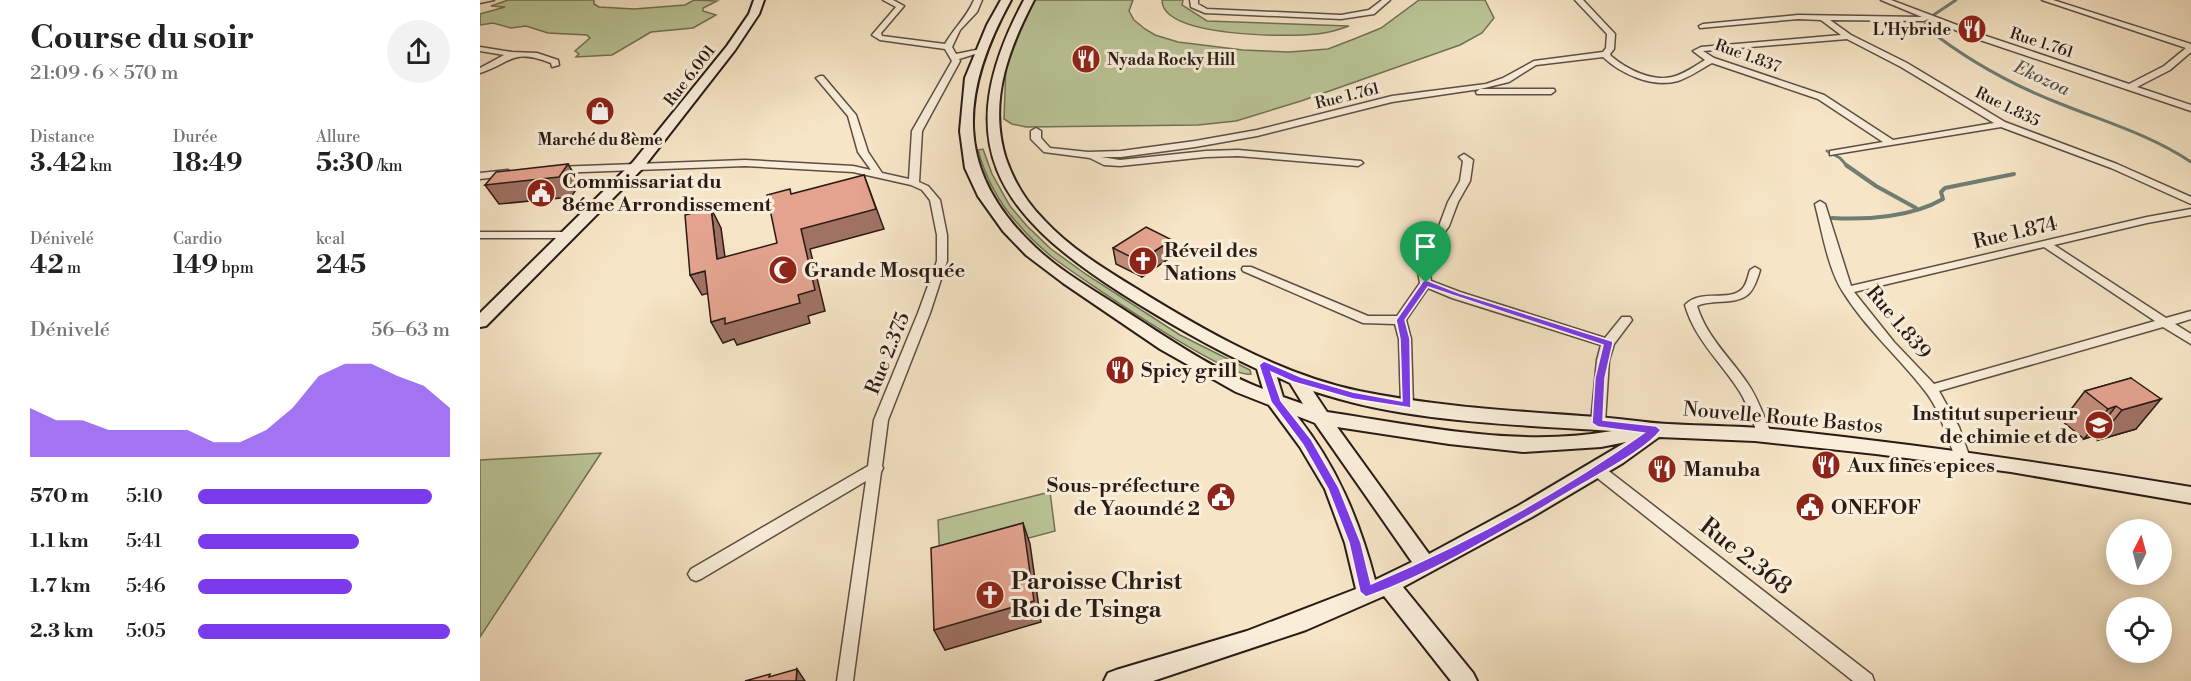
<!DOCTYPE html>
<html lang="fr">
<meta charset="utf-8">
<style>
body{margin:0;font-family:"Libre Bodoni",serif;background:#f2f2f2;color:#222;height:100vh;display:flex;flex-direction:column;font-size:22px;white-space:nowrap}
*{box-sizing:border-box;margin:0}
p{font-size:20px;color:#767676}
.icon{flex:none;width:33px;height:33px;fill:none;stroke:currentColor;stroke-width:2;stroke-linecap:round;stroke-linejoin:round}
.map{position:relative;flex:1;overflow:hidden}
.sheet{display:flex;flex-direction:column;background:#fff;width:480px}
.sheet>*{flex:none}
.needle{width:39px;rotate:6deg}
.buttons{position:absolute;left:1626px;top:519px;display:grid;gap:12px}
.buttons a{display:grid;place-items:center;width:66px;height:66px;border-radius:50%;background:#fff;box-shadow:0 3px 15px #0003;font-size:30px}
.pin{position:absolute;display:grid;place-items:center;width:51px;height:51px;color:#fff;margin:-62px -26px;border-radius:50% 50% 50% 0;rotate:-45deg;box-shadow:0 0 6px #0007}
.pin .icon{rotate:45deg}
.round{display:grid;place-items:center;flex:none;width:63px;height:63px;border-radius:32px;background:#f2f2f2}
.overview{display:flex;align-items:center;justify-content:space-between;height:102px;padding:0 30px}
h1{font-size:33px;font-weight:700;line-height:45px}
.metrics{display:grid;grid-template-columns:repeat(3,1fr);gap:9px;height:102px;padding:6px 30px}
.metrics div{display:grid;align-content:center}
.metrics b{font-size:26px;font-weight:700}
.metrics small{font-size:16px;font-weight:400}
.metrics p{font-size:16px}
.chart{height:168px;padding:12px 30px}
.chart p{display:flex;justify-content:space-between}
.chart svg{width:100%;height:108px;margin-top:6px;fill:#7c3aed;opacity:.7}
ul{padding:0 30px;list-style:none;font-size:20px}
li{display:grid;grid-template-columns:96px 72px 1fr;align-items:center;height:45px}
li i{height:15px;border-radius:8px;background:#7c3aed}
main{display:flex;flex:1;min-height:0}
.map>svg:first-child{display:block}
.green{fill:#bac597;stroke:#727056;stroke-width:1.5}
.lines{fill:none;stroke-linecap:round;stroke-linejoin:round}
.stream-far1{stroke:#6f7d74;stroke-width:3}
.stream{stroke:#6f7d74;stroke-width:4}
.street-casing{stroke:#5e4e42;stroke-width:3}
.secondary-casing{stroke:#2b1b16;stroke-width:4}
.street{fill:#f9eeda;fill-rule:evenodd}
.secondary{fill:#f9eeda;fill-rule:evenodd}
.wall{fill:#c38c7b;stroke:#2b1b16;stroke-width:1.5}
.shaded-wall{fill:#9f7264;stroke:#2b1b16;stroke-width:1.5}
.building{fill:#e3a38f;stroke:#2b1b16;stroke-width:1.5}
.route{fill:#7c3aed;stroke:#fff;stroke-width:1.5;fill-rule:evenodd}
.labels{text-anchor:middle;stroke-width:6;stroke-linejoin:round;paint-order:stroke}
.far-poi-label{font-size:16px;font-weight:bold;fill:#2b1b16;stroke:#f9eeda;text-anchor:end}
.far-street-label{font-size:16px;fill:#2b1b16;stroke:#f9eeda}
.far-water-label{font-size:18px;font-style:italic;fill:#53544d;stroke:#f9eeda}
.poi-label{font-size:20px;font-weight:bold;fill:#2b1b16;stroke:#f9eeda;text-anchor:start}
.street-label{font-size:20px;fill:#2b1b16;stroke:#f9eeda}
.near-street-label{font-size:24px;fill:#2b1b16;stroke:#f9eeda}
.near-poi-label{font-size:24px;font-weight:bold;fill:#2b1b16;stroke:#f9eeda;text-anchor:start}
</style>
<main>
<section class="sheet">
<div class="overview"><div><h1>Course du soir</h1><p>21:09 · 6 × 570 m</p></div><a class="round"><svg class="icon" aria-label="share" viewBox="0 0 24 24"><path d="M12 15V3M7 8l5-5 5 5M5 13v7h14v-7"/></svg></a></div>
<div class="metrics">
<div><p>Distance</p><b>3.42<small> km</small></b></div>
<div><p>Durée</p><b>18:49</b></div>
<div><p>Allure</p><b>5:30<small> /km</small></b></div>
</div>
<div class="metrics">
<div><p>Dénivelé</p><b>42<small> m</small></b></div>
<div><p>Cardio</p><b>149<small> bpm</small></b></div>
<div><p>kcal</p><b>245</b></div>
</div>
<div class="chart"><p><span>Dénivelé</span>56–63 m</p>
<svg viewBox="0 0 160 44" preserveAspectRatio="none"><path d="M0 44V24L10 29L20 29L30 33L40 33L50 33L60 33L70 38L80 38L90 33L100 24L110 11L120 6L130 6L140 11L150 15L160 24V44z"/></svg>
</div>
<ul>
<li><b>570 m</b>5:10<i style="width:93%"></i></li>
<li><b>1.1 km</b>5:41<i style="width:64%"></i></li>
<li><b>1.7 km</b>5:46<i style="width:61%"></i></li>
<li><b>2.3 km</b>5:05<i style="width:100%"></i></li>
</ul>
</section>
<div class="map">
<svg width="1711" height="681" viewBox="0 0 1711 681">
<rect width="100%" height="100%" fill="#f6e5c6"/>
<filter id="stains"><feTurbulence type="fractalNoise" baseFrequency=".00333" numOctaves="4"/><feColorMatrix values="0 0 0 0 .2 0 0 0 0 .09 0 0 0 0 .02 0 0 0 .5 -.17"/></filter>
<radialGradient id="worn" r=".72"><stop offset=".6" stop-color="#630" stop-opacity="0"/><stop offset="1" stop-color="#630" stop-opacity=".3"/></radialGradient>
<g class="green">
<path d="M 28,0 L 114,0 L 114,4 L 119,7 L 154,9 L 205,5 L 214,0 L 237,1 L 223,8 L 223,11 L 236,15 L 213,28 L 171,32 L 132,55 L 96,57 L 99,54 L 95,51 L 110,38 L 107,35 L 68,33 L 46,26 L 31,28 L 13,23 L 0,25 L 0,14 L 25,7 L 11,6 Z"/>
<path d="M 554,0 L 653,0 L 649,11 L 654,20 L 665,29 L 675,35 L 698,42 L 763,50 L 809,52 L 848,49 L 874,39 L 901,28 L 939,0 L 1005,0 L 1014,18 L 1002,33 L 980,45 L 821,101 L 756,121 L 718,125 L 546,127 L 532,124 L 524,119 L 526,64 L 532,44 Z"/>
<path d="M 682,0 L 703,0 L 702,5 L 727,21 L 869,26 C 858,30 848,33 837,34 C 810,37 682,38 682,0 Z"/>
<path d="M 503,149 L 512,174 L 530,206 L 547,226 L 571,249 L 607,275 L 700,335 L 770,370 L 771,374 C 749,380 597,276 572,257 C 560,247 549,237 539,225 C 520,205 505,177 498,150 Z"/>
<path d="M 121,453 L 0,637 L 0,460 Z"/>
<path d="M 570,492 L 575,531 L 460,562 L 458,520 Z"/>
</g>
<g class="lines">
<g class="stream-far1">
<path d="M 1476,0 L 1452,16 L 1444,26 C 1484,58 1528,83 1576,102 C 1622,121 1669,134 1711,162"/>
<path d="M 1347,151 L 1360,158 L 1368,167"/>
</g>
<g class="stream">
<path d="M 1366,165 L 1396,186 L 1436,208"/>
<path d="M 1352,218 C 1387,220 1432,217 1463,199 L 1461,192 L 1465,188 L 1534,174"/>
</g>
<g class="street-casing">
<g id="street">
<path d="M 0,0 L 14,0 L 0,3 Z"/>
<path d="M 403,0 L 413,0 L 424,6 L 401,33 L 402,36 L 465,44 C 474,28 487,17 494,0 L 502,0 L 497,12 L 480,30 L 472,47 L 476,54 L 501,49 L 505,51 L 479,59 L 480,61 L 442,131 L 439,182 L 448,186 L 460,200 L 467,235 L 467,261 L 450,313 L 408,420 L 402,466 L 403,468 L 401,472 L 373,681 L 357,681 L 386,481 L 221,579 L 216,581 L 211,579 L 208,574 L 211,569 L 388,466 L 394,420 L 438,313 L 457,261 L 457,235 L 450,200 L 442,190 L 431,185 L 373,172 L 265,166 L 75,173 L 70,170 L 75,167 L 265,160 L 373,166 L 391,170 L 378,152 L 368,116 L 336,78 L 340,76 L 343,76 L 376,115 L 388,152 L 402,173 L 429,179 L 432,131 L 472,61 L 465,49 L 400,40 L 392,35 L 416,7 Z"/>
<path d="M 710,0 L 718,0 L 718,4 L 727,9 L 861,15 L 889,10 L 902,0 L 910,0 L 894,14 L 861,19 L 725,13 L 711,7 Z"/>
<path d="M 1095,0 L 1103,0 L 1135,34 L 1134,49 L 1130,54 L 1131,56 C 1146,69 1172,82 1192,77 C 1204,74 1215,66 1225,60 L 1213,51 L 1221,47 L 1361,35 L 1341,20 L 1318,19 L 1220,28 L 1219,26 L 1223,24 L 1318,15 L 1442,17 L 1401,0 L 1411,0 L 1506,36 L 1649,84 L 1684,66 L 1706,48 L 1562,0 L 1573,0 L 1711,44 L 1711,52 L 1690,70 L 1657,87 L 1711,105 L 1711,111 L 1500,40 L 1448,19 L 1444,21 L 1350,20 L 1371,35 L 1427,63 L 1525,122 L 1637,164 L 1711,197 L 1711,204 L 1631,168 L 1521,127 L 1350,155 L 1350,151 L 1403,142 L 1338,99 L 1232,63 C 1221,69 1210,77 1198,81 C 1172,88 1141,74 1123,57 L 1056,65 L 1029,82 L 1000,89 L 1074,89 L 1075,91 L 1071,94 L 997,94 L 996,92 L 1000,89 L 912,102 L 777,136 L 715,147 L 641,157 L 621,157 L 640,160 L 726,151 L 758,150 L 881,161 L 883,163 L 878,166 L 758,156 L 726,157 L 640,166 L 624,165 L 610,158 L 564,152 L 551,139 L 551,131 L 556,128 L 561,131 L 561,138 L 570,148 L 608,152 L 641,151 L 715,141 L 777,130 L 912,96 L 1006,84 L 1023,78 L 1054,61 L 1123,52 L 1126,48 L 1127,34 ZM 1367,39 L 1421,67 L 1514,123 L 1413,140 L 1344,95 L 1234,58 L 1223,51 Z"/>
<path d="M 0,47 L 32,52 L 57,53 L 78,60 L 79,65 L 72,67 L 71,63 C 32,48 33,62 0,73 L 0,68 L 24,55 L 0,51 Z"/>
<path d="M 984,154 L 993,160 L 990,181 L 978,202 L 969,226 L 961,237 L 950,272 L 951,281 L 980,292 L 1125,338 L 1142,317 L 1150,317 L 1152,320 L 1134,344 L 1129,360 L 1125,423 L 1123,426 L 1113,426 L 1111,423 L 1117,360 L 1121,345 L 972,298 L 948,288 L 926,320 L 931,339 L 933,406 L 932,409 L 922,409 L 921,406 L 919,339 L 915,324 L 883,323 L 763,271 L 762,269 L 763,267 L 771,267 L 888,316 L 917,316 L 940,283 L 938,272 L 951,237 L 959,226 L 968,202 L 980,181 L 983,161 L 979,157 Z"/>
<path d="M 28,170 L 33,173 L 31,175 L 0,179 L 0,173 Z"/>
<path d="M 1340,201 L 1345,204 L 1371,286 L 1667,217 L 1711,209 L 1711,215 L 1667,223 L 1574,245 L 1686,318 L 1711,311 L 1711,319 L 1695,324 L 1711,334 L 1711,344 L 1683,327 L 1459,391 L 1479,427 L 1490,458 L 1488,462 L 1483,463 L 1478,462 C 1466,439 1462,412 1445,391 C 1419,357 1386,329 1363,292 C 1348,269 1342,231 1335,204 ZM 1564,247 L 1675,321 L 1454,384 L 1414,342 L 1374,292 Z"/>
<path d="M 0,232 L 87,232 L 92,235 L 87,238 L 0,238 Z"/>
<path d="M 1275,267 L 1280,270 C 1272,298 1265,301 1236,302 C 1229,303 1223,303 1217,306 C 1227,338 1250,357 1268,384 C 1279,400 1284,418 1292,435 L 1290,439 L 1280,439 L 1278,435 C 1272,420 1268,405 1260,392 C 1241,362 1215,340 1205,305 C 1220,288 1251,303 1263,288 C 1267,283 1268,276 1270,270 Z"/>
<path d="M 1116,464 L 1121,465 L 1392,675 L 1394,681 L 1373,681 L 1111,473 L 1109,469 L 1111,465 Z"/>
</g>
</g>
<g class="secondary-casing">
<g id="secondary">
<path d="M 274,0 L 284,0 L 279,14 L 255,50 L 163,168 L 6,326 L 0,327 L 0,313 L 153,162 L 247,46 L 269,14 Z"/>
<path d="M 521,0 L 531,0 C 480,93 473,170 555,247 C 580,271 612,289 641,308 C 686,337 733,370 783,389 L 777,369 C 730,347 685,321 641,293 C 516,213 468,142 544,0 L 554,0 C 528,50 508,102 526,159 C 534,182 547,203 564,220 C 590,248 624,269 657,289 C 725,331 799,374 879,391 C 957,407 1036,411 1116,417 C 1140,418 1164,423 1188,424 C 1226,426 1264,426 1303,430 C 1440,445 1575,464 1711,487 L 1711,503 L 1531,472 L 1396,454 L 1275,441 L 1179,437 L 1143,463 L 1052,517 L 923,587 L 993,673 L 997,681 L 971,681 L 904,596 L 826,630 L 673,681 L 624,681 L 628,673 L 636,670 L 767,631 L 876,589 L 865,543 L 845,489 L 820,447 L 789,405 L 756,392 L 680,349 L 583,283 L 546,255 L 523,231 L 498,196 L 485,168 L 480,131 L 485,78 L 507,25 ZM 797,377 L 810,383 L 823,404 L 803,397 ZM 833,391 C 928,423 1033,424 1132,431 C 1038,448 940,426 847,412 ZM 817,416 L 835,423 L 932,562 L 895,580 C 879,519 856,465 817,416 ZM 857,427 L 969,444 L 1043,452 L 1121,447 L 1146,442 L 1038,506 L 949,554 Z"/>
</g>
</g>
<use href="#street" class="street"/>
<use href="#secondary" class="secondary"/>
</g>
<g class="wall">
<path d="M 692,240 L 694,255 L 662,277 L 636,264 L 633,248 Z"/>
<path d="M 1651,378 L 1656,429 L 1618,440 L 1613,436 L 1604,439 L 1582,421 L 1605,391 Z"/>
</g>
<g class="shaded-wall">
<path d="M 88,164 L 100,184 L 91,197 L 19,204 L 5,185 Z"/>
<path d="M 384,175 L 404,229 L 330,249 L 345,311 L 328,316 L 330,323 L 257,345 L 254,339 L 243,343 L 231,322 L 318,295 L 321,229 Z"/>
<path d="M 231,208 L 241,228 L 248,279 L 237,259 Z"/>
<path d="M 692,240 L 694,255 L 662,277 L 659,261 Z"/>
<path d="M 225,271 L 237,291 L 222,295 L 210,275 Z"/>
<path d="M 1681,399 L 1656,429 L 1618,440 L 1642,410 Z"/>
<path d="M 1636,406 L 1613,436 L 1604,439 L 1628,409 Z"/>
<path d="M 543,523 L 550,544 L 561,622 L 465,650 L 454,630 Z"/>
<path d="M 317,669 L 325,681 L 316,681 Z"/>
</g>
<g class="building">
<path d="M 88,164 L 79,177 L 5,185 L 16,172 Z"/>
<path d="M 384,175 L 396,209 L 321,229 L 335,290 L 318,295 L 320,303 L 245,324 L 245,318 L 231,322 L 225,271 L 210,275 L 205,215 L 231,208 L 237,259 L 297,243 L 287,195 L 310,189 L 311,194 Z"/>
<path d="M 666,227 L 692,240 L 659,261 L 633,248 Z"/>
<path d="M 1651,378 L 1681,399 L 1642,410 L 1636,406 L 1628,409 L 1605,391 Z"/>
<path d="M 543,523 L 554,601 L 454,630 L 451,548 Z"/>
<path d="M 317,669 L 316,681 L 265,681 L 290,674 L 289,677 Z"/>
</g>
<path class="route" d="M 946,280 L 979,293 L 1132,341 L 1133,343 L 1125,378 L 1123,420 L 1176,426 L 1181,430 C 1168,448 1126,470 1106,482 C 1035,523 964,569 886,597 L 880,592 L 869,543 L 848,489 L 823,445 L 791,402 L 779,365 L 784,361 L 821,377 L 873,392 L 922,401 L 920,339 L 916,320 L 943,281 ZM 948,287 L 1123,345 L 1115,378 L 1112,423 L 1118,427 L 1164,433 C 1081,492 985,544 891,584 L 881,543 L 859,488 L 831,439 L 801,401 L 791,372 L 813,382 L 873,399 L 931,408 L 930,339 L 925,320 Z"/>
<defs>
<g id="restaurant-disc" transform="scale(1.5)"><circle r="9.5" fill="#8f2418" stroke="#f9eeda"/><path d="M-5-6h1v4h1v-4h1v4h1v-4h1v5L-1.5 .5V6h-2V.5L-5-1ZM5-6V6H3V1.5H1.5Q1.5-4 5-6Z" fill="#fff"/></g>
<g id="shop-disc" transform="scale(1.5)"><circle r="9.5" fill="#8f2418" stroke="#f9eeda"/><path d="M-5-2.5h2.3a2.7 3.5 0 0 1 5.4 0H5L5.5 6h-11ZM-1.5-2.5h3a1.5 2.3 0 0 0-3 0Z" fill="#fff"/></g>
<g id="civic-disc" transform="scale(1.5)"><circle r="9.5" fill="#8f2418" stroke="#f9eeda"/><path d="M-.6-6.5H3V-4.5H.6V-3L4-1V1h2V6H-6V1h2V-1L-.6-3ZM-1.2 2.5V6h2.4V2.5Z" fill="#fff"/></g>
<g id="church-disc" transform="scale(1.5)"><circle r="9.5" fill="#8f2418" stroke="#f9eeda"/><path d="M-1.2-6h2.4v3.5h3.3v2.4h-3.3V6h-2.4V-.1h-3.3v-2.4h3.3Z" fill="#fff"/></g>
<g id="mosque-disc" transform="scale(1.5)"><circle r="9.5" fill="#8f2418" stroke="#f9eeda"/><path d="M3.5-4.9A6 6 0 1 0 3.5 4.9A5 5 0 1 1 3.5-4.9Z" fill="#fff"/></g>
<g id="university-disc" transform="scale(1.5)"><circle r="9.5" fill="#8f2418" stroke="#f9eeda"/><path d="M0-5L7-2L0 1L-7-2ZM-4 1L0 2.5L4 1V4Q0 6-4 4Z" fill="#fff"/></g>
</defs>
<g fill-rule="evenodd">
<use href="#restaurant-disc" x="1492" y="29"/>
<use href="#restaurant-disc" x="606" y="59"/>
<use href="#shop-disc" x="120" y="111"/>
<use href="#civic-disc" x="61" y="193"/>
<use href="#church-disc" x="663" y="261"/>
<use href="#mosque-disc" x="303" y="270"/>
<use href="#restaurant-disc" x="640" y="370"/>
<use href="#university-disc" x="1619" y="425"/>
<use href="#restaurant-disc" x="1346" y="465"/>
<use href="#restaurant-disc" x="1182" y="469"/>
<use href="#civic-disc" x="741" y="497"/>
<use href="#civic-disc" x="1330" y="507"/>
<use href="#church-disc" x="510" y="595"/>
</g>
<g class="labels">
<g class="far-poi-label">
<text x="1471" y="35">L'Hybride</text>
<text x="627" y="65" text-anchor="start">Nyada Rocky Hill</text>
<text x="120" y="145" text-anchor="middle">Marché du 8ème</text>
</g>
<g class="far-street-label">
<text transform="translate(1562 42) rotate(18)" y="6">Rue 1.761</text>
<text transform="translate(1268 55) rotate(20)" y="6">Rue 1.837</text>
<text transform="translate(209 75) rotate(-52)" y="6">Rue 6.001</text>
<text transform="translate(867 95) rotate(-14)" y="6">Rue 1.761</text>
<text transform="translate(1528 106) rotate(26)" y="6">Rue 1.835</text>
</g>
<g class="far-water-label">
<text transform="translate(1562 78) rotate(25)" y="6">Ekozoa</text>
</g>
<g class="poi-label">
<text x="82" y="188">Commissariat du<tspan x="82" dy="23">8éme Arrondissement</tspan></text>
<text x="684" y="257">Réveil des<tspan x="684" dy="23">Nations</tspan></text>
<text x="324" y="277">Grande Mosquée</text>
<text x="661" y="377">Spicy grill</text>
<text x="1598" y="420" text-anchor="end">Institut superieur<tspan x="1598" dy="23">de chimie et de</tspan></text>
<text x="1367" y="472">Aux fines epices</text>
<text x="1203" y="476">Manuba</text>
<text x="720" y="492" text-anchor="end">Sous-préfecture<tspan x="720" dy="23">de Yaoundé 2</tspan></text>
<text x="1351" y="514">ONEFOF</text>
</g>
<g class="street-label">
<text transform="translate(1535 232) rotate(-13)" y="7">Rue 1.874</text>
<text transform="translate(1419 322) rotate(50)" y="7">Rue 1.839</text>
<text transform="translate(407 353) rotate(-68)" y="7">Rue 2.375</text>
<text transform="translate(1303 417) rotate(5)" y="7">Nouvelle Route Bastos</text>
</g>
<g class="near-street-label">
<text transform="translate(1266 556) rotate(38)" y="8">Rue 2.368</text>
</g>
<g class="near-poi-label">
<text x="531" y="589">Paroisse Christ<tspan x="531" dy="28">Roi de Tsinga</tspan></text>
</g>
</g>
<rect width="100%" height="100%" filter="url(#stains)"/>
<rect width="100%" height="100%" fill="url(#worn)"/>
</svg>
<div class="buttons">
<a><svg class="needle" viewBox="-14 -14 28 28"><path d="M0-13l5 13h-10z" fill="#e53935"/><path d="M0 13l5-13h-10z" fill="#767676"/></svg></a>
<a><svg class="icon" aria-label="locate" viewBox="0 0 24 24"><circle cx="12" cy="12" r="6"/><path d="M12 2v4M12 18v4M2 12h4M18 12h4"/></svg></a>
</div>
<div class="pin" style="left:946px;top:283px;background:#1e9e55"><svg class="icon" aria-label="arrive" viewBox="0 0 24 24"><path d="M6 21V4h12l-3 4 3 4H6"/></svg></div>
</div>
</main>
